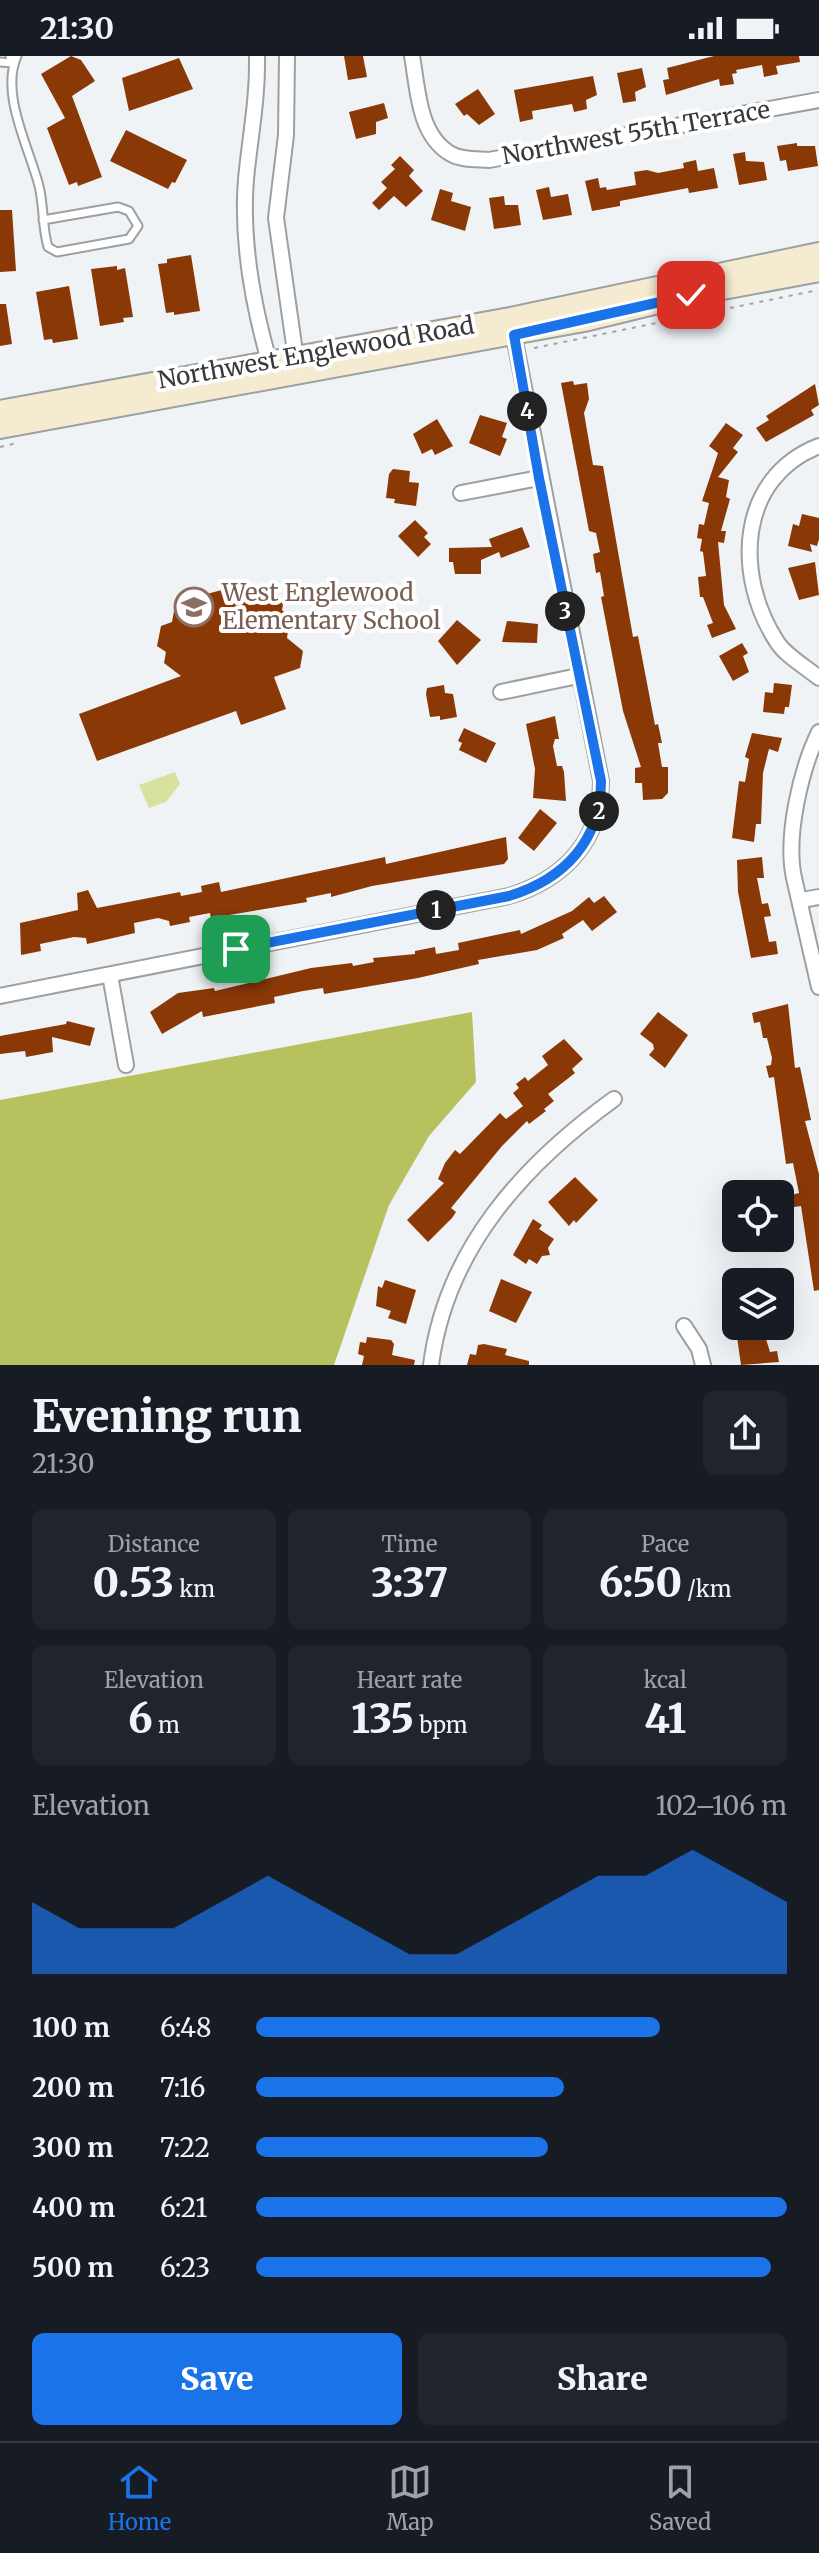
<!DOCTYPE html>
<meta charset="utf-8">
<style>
body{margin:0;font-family:Merriweather,serif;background:#20242c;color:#f1f3f6;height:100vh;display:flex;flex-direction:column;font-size:30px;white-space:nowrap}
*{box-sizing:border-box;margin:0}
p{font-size:26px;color:#9ea1a6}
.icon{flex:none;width:44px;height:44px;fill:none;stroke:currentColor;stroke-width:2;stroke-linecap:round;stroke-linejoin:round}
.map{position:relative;height:1309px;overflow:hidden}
.drawer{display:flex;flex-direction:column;background:#171b24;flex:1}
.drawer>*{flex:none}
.tools{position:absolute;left:722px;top:1124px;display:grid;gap:16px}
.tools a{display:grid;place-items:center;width:72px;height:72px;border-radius:12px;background:#171b24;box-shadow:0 8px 32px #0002;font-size:40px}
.pin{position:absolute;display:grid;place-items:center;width:68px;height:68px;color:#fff;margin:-34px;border-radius:16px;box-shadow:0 4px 12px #0006}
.km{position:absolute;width:40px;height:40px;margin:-20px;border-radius:50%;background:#222;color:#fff;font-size:22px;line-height:40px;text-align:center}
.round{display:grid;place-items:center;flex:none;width:84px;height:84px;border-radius:12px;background:#20242c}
.overview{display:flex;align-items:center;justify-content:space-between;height:136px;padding:0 32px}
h1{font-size:44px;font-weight:800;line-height:60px}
.figures{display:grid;grid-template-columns:repeat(3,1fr);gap:12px;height:136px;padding:8px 32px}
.figures div{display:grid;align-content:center;border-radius:12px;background:#20242c;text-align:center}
.figures b{font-size:40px;font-weight:800}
.figures small{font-size:22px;font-weight:400}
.figures p{font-size:22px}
.chart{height:224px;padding:16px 32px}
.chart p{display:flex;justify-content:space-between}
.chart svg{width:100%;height:144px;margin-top:8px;fill:#1a73e8;opacity:.7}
.cta{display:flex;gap:16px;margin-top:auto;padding:16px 32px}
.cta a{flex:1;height:92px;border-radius:12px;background:#1a73e8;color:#fff;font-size:32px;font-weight:800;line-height:92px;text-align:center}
.cta a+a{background:#20242c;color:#f1f3f6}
ul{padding:0 32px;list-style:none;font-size:26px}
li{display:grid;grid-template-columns:128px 96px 1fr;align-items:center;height:60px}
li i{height:20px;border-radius:10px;background:#1a73e8}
.status{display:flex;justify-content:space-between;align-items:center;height:56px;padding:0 40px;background:#171b24;direction:ltr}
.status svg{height:22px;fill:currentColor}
.dock{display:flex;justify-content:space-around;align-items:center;height:112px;border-top:2px solid #363941;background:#171b24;font-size:22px;color:#9ea1a6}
.dock a{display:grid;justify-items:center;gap:4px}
.dock .on{color:#1a73e8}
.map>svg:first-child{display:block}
.green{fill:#d8e19d}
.forest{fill:#b7c25f}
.building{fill:#8b3807}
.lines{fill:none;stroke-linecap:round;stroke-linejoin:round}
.service-casing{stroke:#9da0a3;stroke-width:11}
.minor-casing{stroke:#9da0a3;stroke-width:18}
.secondary-casing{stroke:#9da0a3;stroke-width:24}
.path{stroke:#a2a4a6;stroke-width:2;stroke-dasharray:4 6;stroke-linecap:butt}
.service{stroke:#fff;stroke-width:7}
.minor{stroke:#fff;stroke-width:14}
.secondary{stroke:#f5ebd0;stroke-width:20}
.route-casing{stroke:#fff;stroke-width:16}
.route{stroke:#1a73e8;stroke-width:10}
.labels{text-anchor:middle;stroke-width:8;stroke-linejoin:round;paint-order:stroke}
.street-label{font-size:24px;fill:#38393a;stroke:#fff}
.education-label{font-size:24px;fill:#785e54;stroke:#fff;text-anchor:start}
</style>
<div class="status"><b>21:30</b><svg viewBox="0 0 49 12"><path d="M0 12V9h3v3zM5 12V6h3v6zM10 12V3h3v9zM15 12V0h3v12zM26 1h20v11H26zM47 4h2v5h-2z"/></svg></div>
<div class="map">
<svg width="819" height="1309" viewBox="0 0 819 1309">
<rect width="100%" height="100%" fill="#f0f3f6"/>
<path class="green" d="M 175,716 L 180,728 L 166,746 L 149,752 L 139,729 Z"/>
<path class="forest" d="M 472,956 L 476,1026 L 429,1080 L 389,1149 L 334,1309 L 0,1309 L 0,1044 Z"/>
<g class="building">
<path d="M 71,0 L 81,4 L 95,25 L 72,40 L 102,121 L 78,130 L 77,126 L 69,129 L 47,72 L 65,62 L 41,18 Z"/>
<path d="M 344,0 L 363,0 L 367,21 L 348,24 Z"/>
<path d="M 714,0 L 799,0 L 800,6 L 776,10 L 778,18 L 764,21 L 762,9 L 736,14 L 737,17 L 732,18 L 734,28 L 720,30 L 719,23 L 666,39 L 663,24 L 669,23 L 667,12 Z"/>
<path d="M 179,2 L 193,33 L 129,55 L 122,22 Z"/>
<path d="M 642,12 L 646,31 L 635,36 L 636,45 L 623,47 L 617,17 Z"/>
<path d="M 593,20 L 597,39 L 586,44 L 587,53 L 574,56 L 572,48 L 532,55 L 533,63 L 520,66 L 514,34 Z"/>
<path d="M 478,33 L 495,58 L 479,69 L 467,58 L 464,60 L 455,48 Z"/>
<path d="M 384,47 L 388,62 L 376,66 L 376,78 L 356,83 L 349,56 Z"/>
<path d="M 126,74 L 187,104 L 175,127 L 172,126 L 168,133 L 110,105 Z"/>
<path d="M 797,87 L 797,90 L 815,90 L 818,110 L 788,115 L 786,104 L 780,105 L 777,90 Z"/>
<path d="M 745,96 L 746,105 L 764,106 L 767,124 L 739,129 L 733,98 Z"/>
<path d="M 400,100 L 414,114 L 409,120 L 423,135 L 406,151 L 394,140 L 379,154 L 372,147 L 387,132 L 381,126 L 395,113 L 391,109 Z"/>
<path d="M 696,104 L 698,115 L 714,112 L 718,132 L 689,137 L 688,132 L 620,145 L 620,150 L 592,155 L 585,125 L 598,122 L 600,132 L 606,131 L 607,134 L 636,129 L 634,116 L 647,114 L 658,117 L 684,112 L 683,107 Z"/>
<path d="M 549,131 L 551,141 L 568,138 L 572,159 L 543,164 L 536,134 Z"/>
<path d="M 440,133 L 453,137 L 451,145 L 471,151 L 465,175 L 431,164 Z"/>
<path d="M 504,140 L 505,149 L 518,149 L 521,169 L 494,173 L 489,142 Z"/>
<path d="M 0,154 L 12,154 L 16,215 L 0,216 Z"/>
<path d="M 191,199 L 200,255 L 174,259 L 174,256 L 166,257 L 158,208 L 167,207 L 167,203 Z"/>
<path d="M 117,210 L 117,214 L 125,212 L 133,261 L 123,262 L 124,266 L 100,270 L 91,213 Z"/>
<path d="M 69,230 L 78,283 L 53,287 L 52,283 L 44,284 L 36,236 Z"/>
<path d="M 0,248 L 6,248 L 12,288 L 0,290 Z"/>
<path d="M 573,325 L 574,329 L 587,327 L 589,343 L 584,357 L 593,409 L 603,410 L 633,581 L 638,580 L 655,669 L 658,668 L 662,687 L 658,687 L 662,711 L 668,711 L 668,737 L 662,743 L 643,744 L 642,727 L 635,727 L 635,712 L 641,711 L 623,655 L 601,541 L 604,540 L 600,516 L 596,517 L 593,498 L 600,496 L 596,477 L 589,475 L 561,327 Z"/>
<path d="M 815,328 L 819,349 L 811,354 L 814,359 L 766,386 L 756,372 L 769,364 L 766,360 Z"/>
<path d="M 480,359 L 507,367 L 502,381 L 507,383 L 500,400 L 469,387 Z"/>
<path d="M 437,363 L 453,390 L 435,399 L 432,393 L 422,398 L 413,378 Z"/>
<path d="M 726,367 L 743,379 L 733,392 L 738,396 L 718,421 L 729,424 L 726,441 L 730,443 L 721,475 L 726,475 L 724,487 L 718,486 L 724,549 L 736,573 L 712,582 L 707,569 L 713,567 L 703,541 L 700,541 L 698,521 L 706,520 L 703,496 L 700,495 L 702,483 L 697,482 L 699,468 L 704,469 L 709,447 L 702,445 L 718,397 L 709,390 Z"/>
<path d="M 393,413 L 410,415 L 409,426 L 419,427 L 416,450 L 394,447 L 395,443 L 386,442 L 389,418 Z"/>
<path d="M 802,458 L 819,462 L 819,483 L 817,490 L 810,488 L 812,496 L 788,490 L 793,468 L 799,470 Z"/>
<path d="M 415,464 L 428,477 L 424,481 L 431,488 L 418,501 L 398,480 Z"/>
<path d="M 522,471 L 530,491 L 501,502 L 499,496 L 481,504 L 481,518 L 455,518 L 453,506 L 449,506 L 449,492 L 492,491 L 489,483 Z"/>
<path d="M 815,506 L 819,539 L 799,544 L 788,512 Z"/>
<path d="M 248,527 L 257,534 L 268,530 L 284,543 L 282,554 L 290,561 L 287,582 L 303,595 L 300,612 L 274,621 L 286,653 L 241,669 L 236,655 L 97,705 L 79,658 L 181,620 L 164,607 L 166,596 L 157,590 L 161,570 L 172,566 L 174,555 L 203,539 Z"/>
<path d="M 457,564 L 481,584 L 457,609 L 438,585 Z"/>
<path d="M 507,565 L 538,568 L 537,587 L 502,586 Z"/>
<path d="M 742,587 L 748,597 L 743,600 L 749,616 L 733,625 L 719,600 Z"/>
<path d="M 774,627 L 792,629 L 789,651 L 785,651 L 784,658 L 763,656 L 765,636 L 773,637 Z"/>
<path d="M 444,629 L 445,637 L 453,638 L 457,661 L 440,664 L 440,660 L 430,661 L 426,638 L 427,632 Z"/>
<path d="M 555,660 L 559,683 L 555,683 L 553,690 L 557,710 L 562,710 L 564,716 L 566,745 L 533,742 L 535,713 L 526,668 Z"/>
<path d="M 464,672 L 496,687 L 486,707 L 459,694 L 462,687 L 458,685 Z"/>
<path d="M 752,677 L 782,682 L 778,696 L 769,693 L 763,717 L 761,768 L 756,768 L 754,786 L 732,782 L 739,725 L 745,726 L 749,703 L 745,701 Z"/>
<path d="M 540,753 L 557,767 L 534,795 L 518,782 Z"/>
<path d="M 506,781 L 508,803 L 504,808 L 372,830 L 331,841 L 331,837 L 306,842 L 307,846 L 211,862 L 210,857 L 189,861 L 190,866 L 170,870 L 169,865 L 158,862 L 134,867 L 135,877 L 87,888 L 86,882 L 74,881 L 40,888 L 41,895 L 21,899 L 20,867 L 78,854 L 77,837 L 88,834 L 97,852 L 180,836 L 181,840 L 202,836 L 201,830 L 219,826 L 221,836 L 385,801 L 386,808 Z"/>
<path d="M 762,801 L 764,822 L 757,822 L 762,848 L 768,847 L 771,860 L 764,861 L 769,886 L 776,885 L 778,898 L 751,902 L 738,836 L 737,804 Z"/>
<path d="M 604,840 L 617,856 L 592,875 L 583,864 L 562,878 L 564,882 L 537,894 L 478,904 L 479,908 L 418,922 L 324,938 L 323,932 L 303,935 L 274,941 L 275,947 L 203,961 L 202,955 L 162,978 L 150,956 L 178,937 L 214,932 L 215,935 L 311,912 L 352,907 L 353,910 L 374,906 L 373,902 L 415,898 L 415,895 L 435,891 L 436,898 L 459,894 L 458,887 L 520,874 L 521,878 L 572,855 L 589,841 L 594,847 Z"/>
<path d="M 788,948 L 795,1012 L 800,1011 L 811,1064 L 805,1065 L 819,1118 L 819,1234 L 814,1235 L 801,1150 L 794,1151 L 791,1139 L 799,1137 L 793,1107 L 786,1108 L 774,1021 L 769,1022 L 766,1010 L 771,1009 L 772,1002 L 767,982 L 763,982 L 760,966 L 754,967 L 752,957 Z"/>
<path d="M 658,956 L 688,979 L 665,1012 L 649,999 L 654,993 L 653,988 L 640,978 Z"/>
<path d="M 67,965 L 95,972 L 90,990 L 52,981 L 53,996 L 26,1001 L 25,995 L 0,998 L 0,980 L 66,968 Z"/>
<path d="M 564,983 L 583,1003 L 572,1013 L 575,1017 L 548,1038 L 554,1045 L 544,1053 L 546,1055 L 529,1068 L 527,1065 L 502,1090 L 451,1152 L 456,1156 L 452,1162 L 428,1186 L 407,1164 L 444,1127 L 438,1123 L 445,1107 L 455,1094 L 460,1098 L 500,1057 L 506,1063 L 523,1050 L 513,1037 L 519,1032 L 516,1028 L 525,1021 L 528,1025 L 548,1009 L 542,1000 Z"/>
<path d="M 575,1121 L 598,1144 L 576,1167 L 574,1164 L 569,1170 L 548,1146 Z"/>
<path d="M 533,1163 L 542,1169 L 539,1173 L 554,1183 L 548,1192 L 550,1199 L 542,1200 L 537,1208 L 529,1203 L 526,1208 L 513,1199 Z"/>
<path d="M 501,1223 L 532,1236 L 516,1267 L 489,1255 Z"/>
<path d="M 385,1224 L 416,1234 L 406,1268 L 388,1262 L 391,1255 L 376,1250 L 378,1230 L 382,1232 Z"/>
<path d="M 762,1270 L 770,1296 L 777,1295 L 779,1306 L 741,1309 L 736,1274 Z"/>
<path d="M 367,1281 L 391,1284 L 394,1288 L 392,1299 L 415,1304 L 414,1309 L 362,1309 L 364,1300 L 358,1298 L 360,1286 L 366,1287 Z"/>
<path d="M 484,1288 L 507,1293 L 505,1299 L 529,1305 L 529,1309 L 467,1309 L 470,1298 L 476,1299 L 478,1289 Z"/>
</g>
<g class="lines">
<g class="service-casing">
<g id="service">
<path d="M 17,0 C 0,38 29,91 39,130 C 44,150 42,171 48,191 L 57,196 L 129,183 L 138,170 L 129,155 L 118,151 L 43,164"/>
<path d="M 0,6 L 12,7 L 10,0"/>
</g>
</g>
<g class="minor-casing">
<g id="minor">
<path d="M 257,0 C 258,42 250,81 246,123 C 241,184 254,254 271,312"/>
<path d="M 287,0 L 286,79 L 276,162 L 297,310"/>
<path d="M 412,0 C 418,33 418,79 451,98 C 461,104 478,103 489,104 L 819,44"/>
<path d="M 819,390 C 737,422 734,520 777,586 C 786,600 806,611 819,622"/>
<path d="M 461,437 L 539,422"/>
<path d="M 501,636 L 578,620"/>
<path d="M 819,676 C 801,713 785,780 794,822 C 802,858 811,895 819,931"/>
<path d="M 802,844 L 819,841"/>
<path d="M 110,919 L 126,1009"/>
<path d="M 0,940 L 509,840 C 565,823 601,784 601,725 L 512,270"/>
<path d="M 684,1270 L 699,1293 L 703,1309"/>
<path d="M 431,1309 C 446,1193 523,1109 614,1043"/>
</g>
</g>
<g class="secondary-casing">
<g id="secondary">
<path d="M 0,355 L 510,262 L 819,197"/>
<path d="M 0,372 L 584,265 L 691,239 L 819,215"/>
</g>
</g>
<g class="path">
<path d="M 534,292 L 818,234"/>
<path d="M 0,391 L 17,387"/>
</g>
<use href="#service" class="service"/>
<use href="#minor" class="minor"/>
<use href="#secondary" class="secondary"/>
</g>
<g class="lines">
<g class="route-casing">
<path id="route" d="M 236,893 L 509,840 C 565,823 601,784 601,725 L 539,422 L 514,279 L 691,239"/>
</g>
<use href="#route" class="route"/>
</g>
<defs>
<g id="school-ring" transform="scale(2)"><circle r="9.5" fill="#fff" stroke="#8d6e63" stroke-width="1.5"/><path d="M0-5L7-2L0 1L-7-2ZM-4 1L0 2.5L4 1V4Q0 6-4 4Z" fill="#8d6e63"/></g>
</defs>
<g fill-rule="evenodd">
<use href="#school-ring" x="194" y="551"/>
</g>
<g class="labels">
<g class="street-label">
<text transform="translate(636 77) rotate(-10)" y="8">Northwest 55th Terrace</text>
<text transform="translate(316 297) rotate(-10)" y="8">Northwest Englewood Road</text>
</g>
<g class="education-label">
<text x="222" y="545">West Englewood<tspan x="222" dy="28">Elementary School</tspan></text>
</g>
</g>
</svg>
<div class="tools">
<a><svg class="icon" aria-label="locate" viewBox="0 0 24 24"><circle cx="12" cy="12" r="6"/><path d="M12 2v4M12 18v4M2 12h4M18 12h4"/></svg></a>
<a><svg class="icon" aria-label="layers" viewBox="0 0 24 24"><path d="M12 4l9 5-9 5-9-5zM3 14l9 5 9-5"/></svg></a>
</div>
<div class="pin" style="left:236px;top:893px;background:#1e9e55"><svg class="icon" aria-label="arrive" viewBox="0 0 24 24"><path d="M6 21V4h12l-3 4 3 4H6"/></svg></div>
<div class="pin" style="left:691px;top:239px;background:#d93025"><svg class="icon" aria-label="check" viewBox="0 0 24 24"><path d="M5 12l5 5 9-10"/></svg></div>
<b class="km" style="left:436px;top:854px">1</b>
<b class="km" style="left:599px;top:755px">2</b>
<b class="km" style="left:565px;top:555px">3</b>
<b class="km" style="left:527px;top:355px">4</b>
</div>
<section class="drawer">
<div class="overview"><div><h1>Evening run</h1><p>21:30</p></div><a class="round"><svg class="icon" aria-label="share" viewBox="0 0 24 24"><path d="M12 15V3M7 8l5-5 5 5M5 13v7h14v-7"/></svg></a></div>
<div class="figures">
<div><p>Distance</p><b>0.53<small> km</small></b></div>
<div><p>Time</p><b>3:37</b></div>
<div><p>Pace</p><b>6:50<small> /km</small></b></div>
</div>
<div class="figures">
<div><p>Elevation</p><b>6<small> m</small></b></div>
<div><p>Heart rate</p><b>135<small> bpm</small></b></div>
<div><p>kcal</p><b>41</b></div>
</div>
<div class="chart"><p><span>Elevation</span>102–106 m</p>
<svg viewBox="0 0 160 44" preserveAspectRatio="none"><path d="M0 44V22L10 30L20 30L30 30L40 22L50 14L60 22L70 30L80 38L90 38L100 30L110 22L120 14L130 14L140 6L150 14L160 22V44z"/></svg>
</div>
<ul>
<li><b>100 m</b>6:48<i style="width:76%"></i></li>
<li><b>200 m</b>7:16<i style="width:58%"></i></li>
<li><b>300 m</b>7:22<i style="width:55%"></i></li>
<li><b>400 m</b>6:21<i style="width:100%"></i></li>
<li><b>500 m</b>6:23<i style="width:97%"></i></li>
</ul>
<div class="cta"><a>Save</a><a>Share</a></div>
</section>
<nav class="dock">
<a class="on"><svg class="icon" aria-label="home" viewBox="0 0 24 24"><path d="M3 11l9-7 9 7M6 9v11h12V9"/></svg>Home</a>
<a><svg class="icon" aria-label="map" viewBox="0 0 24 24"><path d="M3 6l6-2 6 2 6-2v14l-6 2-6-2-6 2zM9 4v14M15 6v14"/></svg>Map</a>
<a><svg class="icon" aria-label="saved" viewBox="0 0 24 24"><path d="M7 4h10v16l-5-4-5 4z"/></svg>Saved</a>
</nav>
